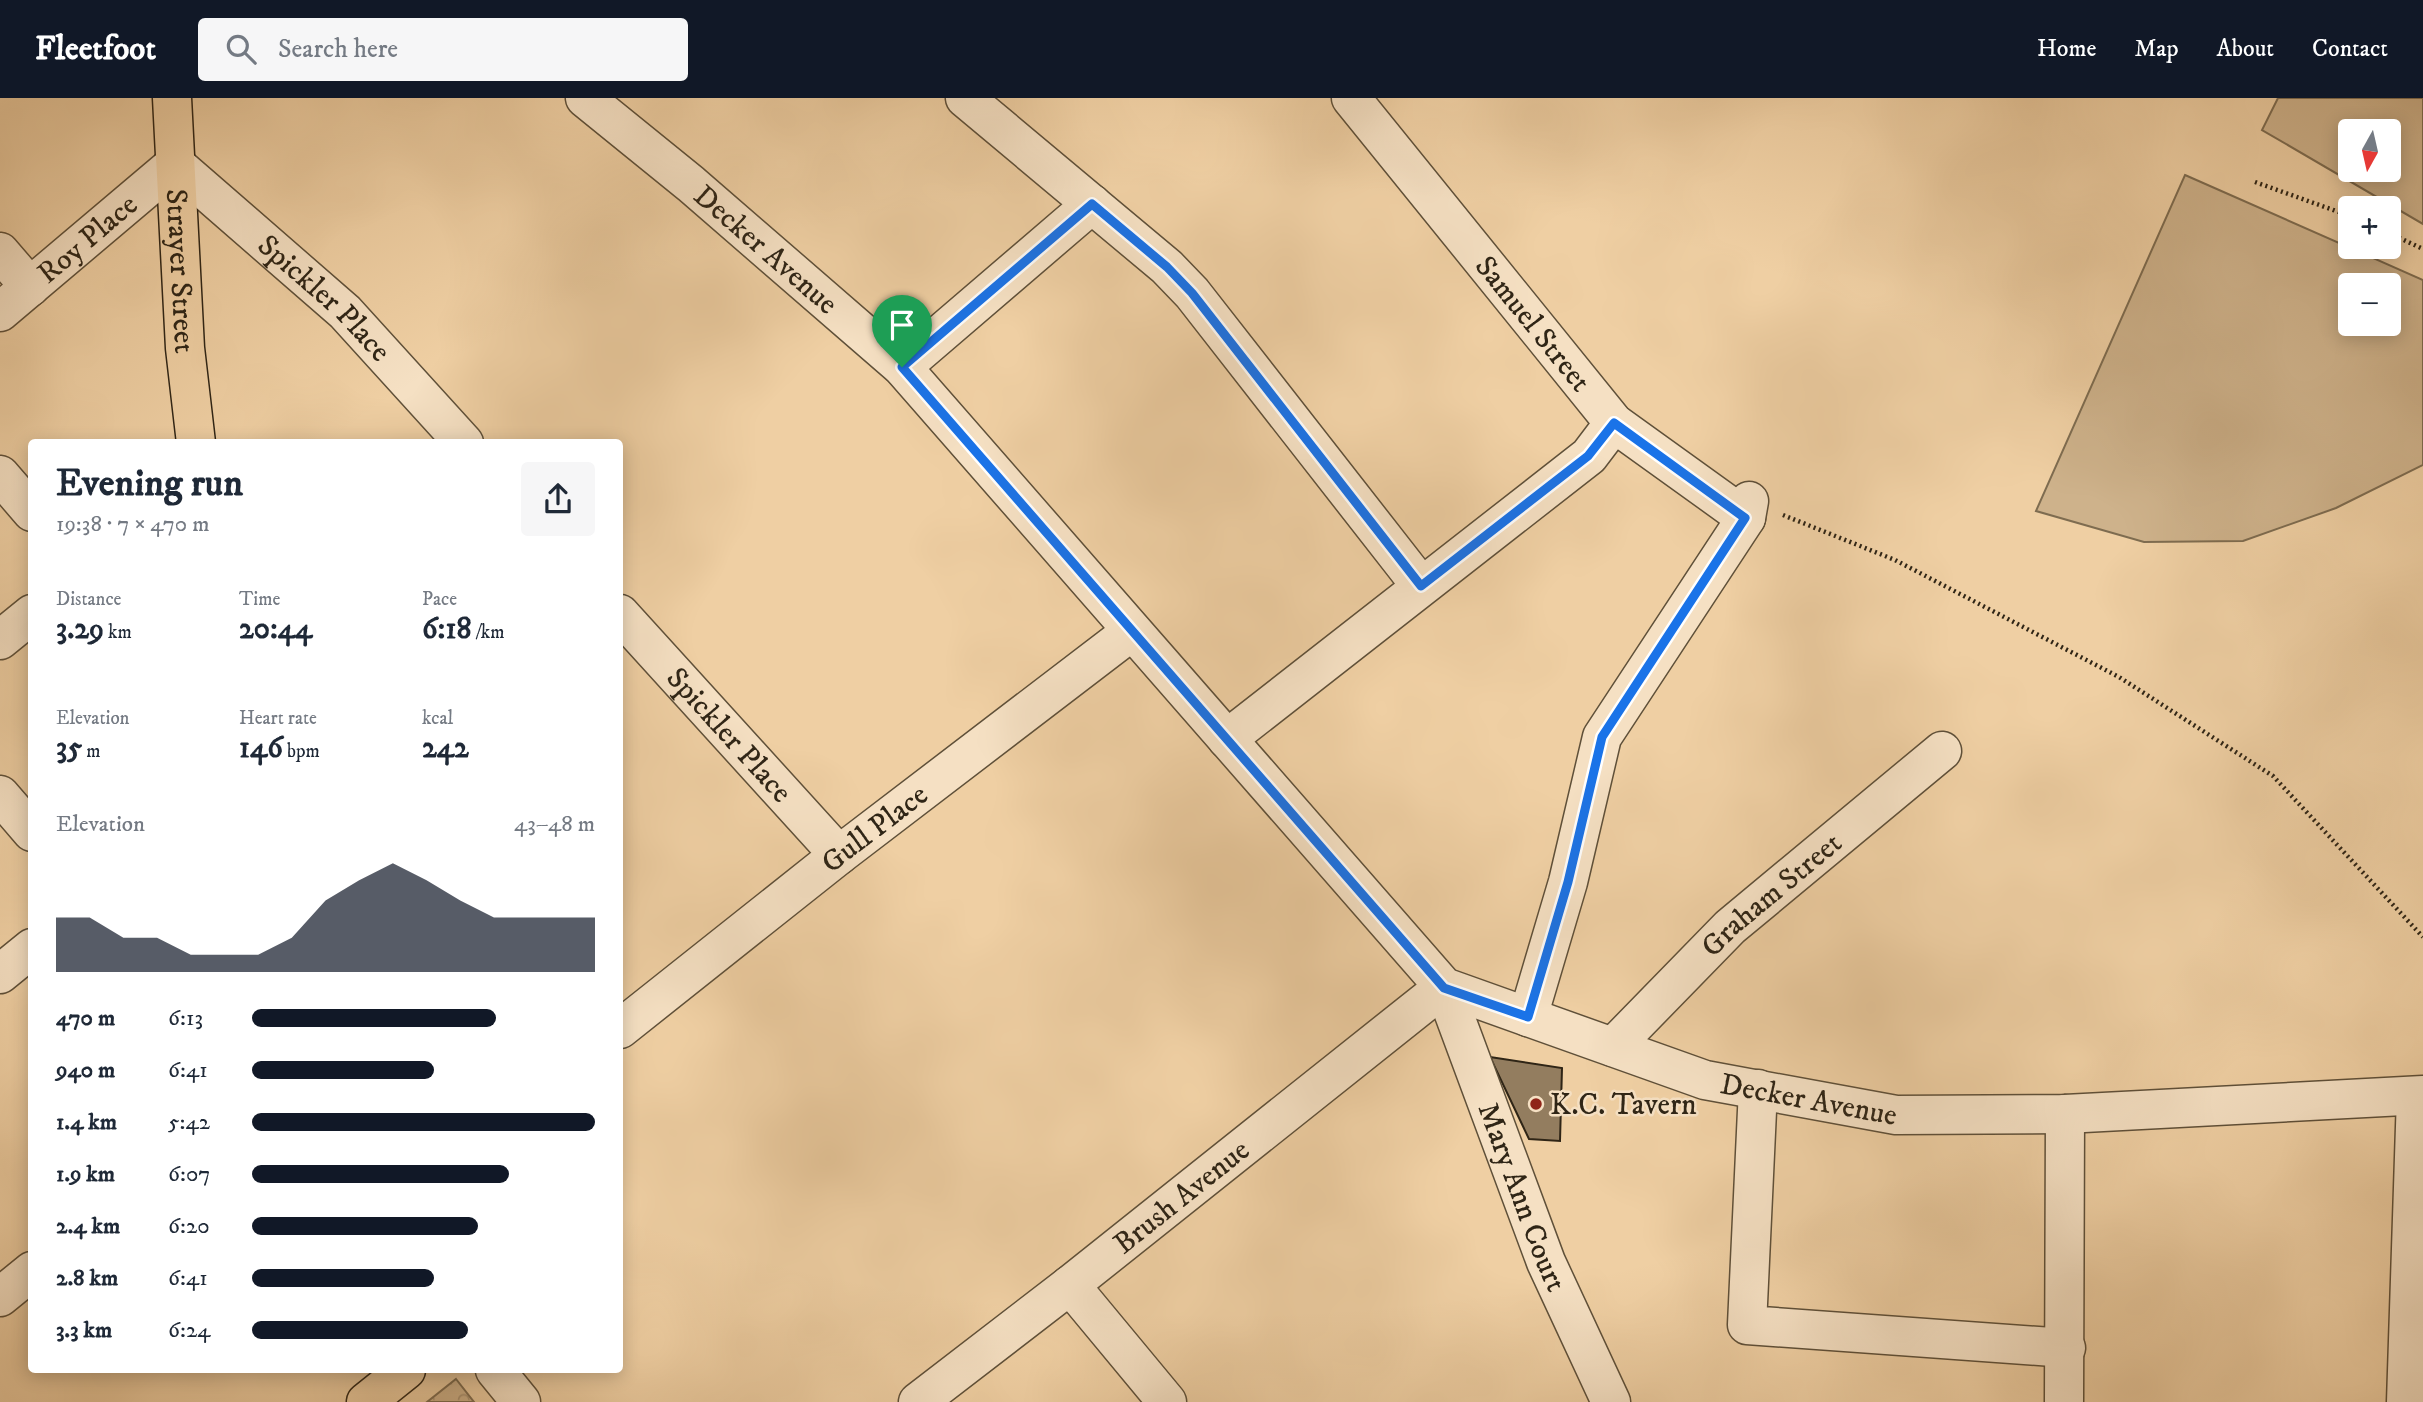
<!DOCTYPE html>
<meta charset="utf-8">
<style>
body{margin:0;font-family:"IM FELL DW Pica",serif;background:#f6f6f7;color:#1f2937;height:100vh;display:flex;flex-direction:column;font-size:26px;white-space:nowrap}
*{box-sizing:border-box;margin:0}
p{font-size:23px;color:#747a83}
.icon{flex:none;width:38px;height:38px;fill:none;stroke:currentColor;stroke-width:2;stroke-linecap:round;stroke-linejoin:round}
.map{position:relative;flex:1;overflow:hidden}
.drawer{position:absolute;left:28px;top:341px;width:595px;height:934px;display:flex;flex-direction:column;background:#fff;border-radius:7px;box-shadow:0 4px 18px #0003}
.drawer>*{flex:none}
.needle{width:46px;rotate:188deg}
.fabs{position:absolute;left:2338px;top:21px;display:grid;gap:14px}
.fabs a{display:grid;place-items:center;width:63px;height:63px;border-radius:7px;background:#fff;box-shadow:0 4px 18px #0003;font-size:35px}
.pin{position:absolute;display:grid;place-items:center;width:60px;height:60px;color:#fff;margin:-72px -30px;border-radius:50% 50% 50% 0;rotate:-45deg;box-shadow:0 0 7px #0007}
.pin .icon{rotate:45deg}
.round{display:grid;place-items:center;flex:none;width:74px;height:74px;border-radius:7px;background:#f6f6f7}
.summary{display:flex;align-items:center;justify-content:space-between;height:119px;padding:0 28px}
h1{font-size:38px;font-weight:700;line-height:52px}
.figures{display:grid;grid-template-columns:repeat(3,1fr);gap:10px;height:119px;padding:7px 28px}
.figures div{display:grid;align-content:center}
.figures b{font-size:30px;font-weight:700}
.figures small{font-size:19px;font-weight:400}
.figures p{font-size:19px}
.chart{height:196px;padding:14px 28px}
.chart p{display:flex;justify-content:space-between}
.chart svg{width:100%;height:126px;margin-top:7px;fill:#111827;opacity:.7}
ul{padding:0 28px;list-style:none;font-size:23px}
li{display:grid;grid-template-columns:112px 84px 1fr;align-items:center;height:52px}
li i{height:18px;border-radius:9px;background:#111827}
header{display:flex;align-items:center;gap:42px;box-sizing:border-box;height:98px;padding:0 35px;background:#111827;color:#fff}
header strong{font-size:33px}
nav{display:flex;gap:38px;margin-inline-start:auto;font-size:24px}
.search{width:490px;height:63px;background:#f6f6f7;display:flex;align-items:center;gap:18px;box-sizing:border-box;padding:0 24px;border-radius:7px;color:#747a83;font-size:26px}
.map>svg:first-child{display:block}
.grass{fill:#ceb28b;stroke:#7e6c50;stroke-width:2;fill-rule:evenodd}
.park{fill:url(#park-crowns);stroke:#7e6c50;stroke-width:2}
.building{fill:#937d5f;stroke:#2f2516;stroke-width:2}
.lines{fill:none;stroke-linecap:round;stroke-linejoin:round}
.minor-casing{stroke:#5f5039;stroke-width:41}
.highway-casing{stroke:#2f2516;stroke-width:41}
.path{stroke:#2f2516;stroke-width:4.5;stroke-dasharray:2 3.5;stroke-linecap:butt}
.minor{stroke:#f5e0c3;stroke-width:38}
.highway{stroke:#efcfa3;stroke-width:38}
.route-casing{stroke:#fff;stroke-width:14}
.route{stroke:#1a73e8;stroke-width:9}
.poi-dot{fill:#8f2418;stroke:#f5e0c3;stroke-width:2.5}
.labels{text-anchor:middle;stroke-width:5;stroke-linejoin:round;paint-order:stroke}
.street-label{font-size:30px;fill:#2f2516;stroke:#f5e0c3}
.poi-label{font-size:30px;fill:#2f2516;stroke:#f5e0c3;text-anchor:start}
</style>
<header>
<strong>Fleetfoot</strong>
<div class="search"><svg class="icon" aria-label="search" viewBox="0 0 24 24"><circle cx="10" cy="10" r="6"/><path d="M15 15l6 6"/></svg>Search here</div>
<nav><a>Home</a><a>Map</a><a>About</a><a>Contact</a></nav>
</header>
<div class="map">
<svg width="2423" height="1304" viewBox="0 0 2423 1304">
<defs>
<pattern id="park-crowns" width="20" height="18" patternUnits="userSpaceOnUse" patternTransform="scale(1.75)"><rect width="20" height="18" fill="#ceb28b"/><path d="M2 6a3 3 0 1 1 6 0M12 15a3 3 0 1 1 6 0" fill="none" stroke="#a89171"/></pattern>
</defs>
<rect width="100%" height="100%" fill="#efcfa3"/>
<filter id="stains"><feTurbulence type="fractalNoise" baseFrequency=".00286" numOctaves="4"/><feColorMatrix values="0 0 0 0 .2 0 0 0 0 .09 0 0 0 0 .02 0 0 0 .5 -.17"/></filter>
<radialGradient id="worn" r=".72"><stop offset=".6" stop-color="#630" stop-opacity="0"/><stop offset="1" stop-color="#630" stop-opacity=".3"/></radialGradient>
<g class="grass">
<path d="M 2278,0 L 2423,0 L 2423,126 L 2262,32 ZM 2350,33 L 2389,33 L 2389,72 L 2350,72 Z"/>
<path d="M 2185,77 L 2423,182 L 2423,367 L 2336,410 L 2243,443 L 2144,444 L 2036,413 ZM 2350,187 L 2389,187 L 2389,226 L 2350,226 Z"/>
</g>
<path class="park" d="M 456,1281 L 474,1304 L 427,1304 Z"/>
<path class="building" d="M 1490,959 L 1562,970 L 1560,1043 L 1529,1041 Z"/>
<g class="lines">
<g class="minor-casing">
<g id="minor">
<path id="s1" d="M 585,0 L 691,86 L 902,269 L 1444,889 L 1705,982 L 1896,1017 L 2065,1016 L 2423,997"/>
<path d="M 965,0 L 1167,169 L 1192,195 L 1421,488"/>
<path id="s2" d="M 1351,0 L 1614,325 L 1746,420"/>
<path d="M 0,154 L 30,189"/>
<path id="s3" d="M 0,214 L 175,66 L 345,214 L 464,345"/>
<path d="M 902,269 L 1092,106"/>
<path d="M 0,377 L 32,414"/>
<path id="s4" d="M 620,516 L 839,757"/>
<path d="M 0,542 L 32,516"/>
<path d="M 1227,641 L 1589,358 L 1614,325"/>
<path d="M 0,697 L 32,734"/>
<path d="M 0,876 L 32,850"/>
<path id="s5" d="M 1444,889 L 1546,1164 L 1611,1304"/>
<path d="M 1528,919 L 1568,784 L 1602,639 L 1746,420 L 1749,403"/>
<path id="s6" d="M 620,931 L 839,757 L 1132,533"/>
<path id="s7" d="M 1613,949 L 1730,829 L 1942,653"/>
<path d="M 1758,991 L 1747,1227 L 2066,1250"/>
<path d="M 1070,1187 L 1167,1304"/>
<path d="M 0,1199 L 32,1173"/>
<path d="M 495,1272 L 521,1304"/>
<path id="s8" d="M 918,1304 L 1070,1187 L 1444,889"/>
<path d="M 2064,1304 L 2065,1016"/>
<path d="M 2406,1304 L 2416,998"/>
</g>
</g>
<g class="highway-casing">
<g id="highway">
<path id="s9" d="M 172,0 L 185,250 L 196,345"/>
<path d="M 366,1304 L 406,1272"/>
</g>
</g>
<g class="path">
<path d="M 2255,84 L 2350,118"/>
<path d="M 2389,135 L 2423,151"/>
<path d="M 1783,417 L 1895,462 L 2119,579 L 2273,678 L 2423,839"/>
</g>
<use href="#minor" class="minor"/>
<use href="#highway" class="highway"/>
</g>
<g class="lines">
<g class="route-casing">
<path id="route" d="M 1092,106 L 1167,169 L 1192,195 L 1421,488 L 1588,358 L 1614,325 L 1745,420 L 1602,639 L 1568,784 L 1528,919 L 1444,890 L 902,269 Z"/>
</g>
<use href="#route" class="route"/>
</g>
<circle class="poi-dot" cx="1536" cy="1006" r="7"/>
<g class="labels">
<g class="street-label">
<text dy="10" stroke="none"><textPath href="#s3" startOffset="114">Roy Place</textPath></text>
<text dy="10" stroke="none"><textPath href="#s1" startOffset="236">Decker Avenue</textPath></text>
<text dy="10" stroke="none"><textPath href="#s9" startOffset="173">Strayer Street</textPath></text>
<text dy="10" stroke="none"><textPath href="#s3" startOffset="430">Spickler Place</textPath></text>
<text dy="10" stroke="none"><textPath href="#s2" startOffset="290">Samuel Street</textPath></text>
<text dy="10" stroke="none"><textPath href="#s4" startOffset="163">Spickler Place</textPath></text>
<text dy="10" stroke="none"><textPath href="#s6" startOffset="324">Gull Place</textPath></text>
<text dy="10" stroke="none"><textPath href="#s7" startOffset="220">Graham Street</textPath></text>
<text dy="10" stroke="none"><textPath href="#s1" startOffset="1622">Decker Avenue</textPath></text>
<text dy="10" stroke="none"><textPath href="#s8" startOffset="334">Brush Avenue</textPath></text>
<text dy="10" stroke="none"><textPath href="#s5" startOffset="224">Mary Ann Court</textPath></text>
</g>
<g class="poi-label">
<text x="1550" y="1016">K.C. Tavern</text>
</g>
</g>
<rect width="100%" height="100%" filter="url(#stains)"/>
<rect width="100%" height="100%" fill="url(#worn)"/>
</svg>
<div class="fabs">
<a><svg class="needle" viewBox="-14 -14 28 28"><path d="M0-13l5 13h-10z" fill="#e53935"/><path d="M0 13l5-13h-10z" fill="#747a83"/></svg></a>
<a>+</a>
<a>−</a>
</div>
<div class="pin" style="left:902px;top:269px;background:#1e9e55"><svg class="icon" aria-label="arrive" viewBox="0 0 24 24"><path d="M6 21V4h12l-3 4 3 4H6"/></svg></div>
<section class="drawer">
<div class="summary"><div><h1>Evening run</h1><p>19:38 · 7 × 470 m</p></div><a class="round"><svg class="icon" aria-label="share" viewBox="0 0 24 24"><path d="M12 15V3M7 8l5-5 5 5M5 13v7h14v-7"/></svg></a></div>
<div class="figures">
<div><p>Distance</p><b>3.29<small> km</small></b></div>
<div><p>Time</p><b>20:44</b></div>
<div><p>Pace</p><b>6:18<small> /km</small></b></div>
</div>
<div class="figures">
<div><p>Elevation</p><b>35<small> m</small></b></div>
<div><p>Heart rate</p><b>146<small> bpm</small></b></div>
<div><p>kcal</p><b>242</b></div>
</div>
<div class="chart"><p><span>Elevation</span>43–48 m</p>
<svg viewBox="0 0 160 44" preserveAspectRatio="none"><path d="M0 44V25L10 25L20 32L30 32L40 38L50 38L60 38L70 32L80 19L90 12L100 6L110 12L120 19L130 25L140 25L150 25L160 25V44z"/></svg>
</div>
<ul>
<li><b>470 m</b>6:13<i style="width:71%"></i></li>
<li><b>940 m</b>6:41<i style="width:53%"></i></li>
<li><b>1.4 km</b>5:42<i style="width:100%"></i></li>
<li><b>1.9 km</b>6:07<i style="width:75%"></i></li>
<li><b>2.4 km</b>6:20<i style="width:66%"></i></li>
<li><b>2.8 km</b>6:41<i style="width:53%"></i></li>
<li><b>3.3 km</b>6:24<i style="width:63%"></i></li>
</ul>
</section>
</div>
